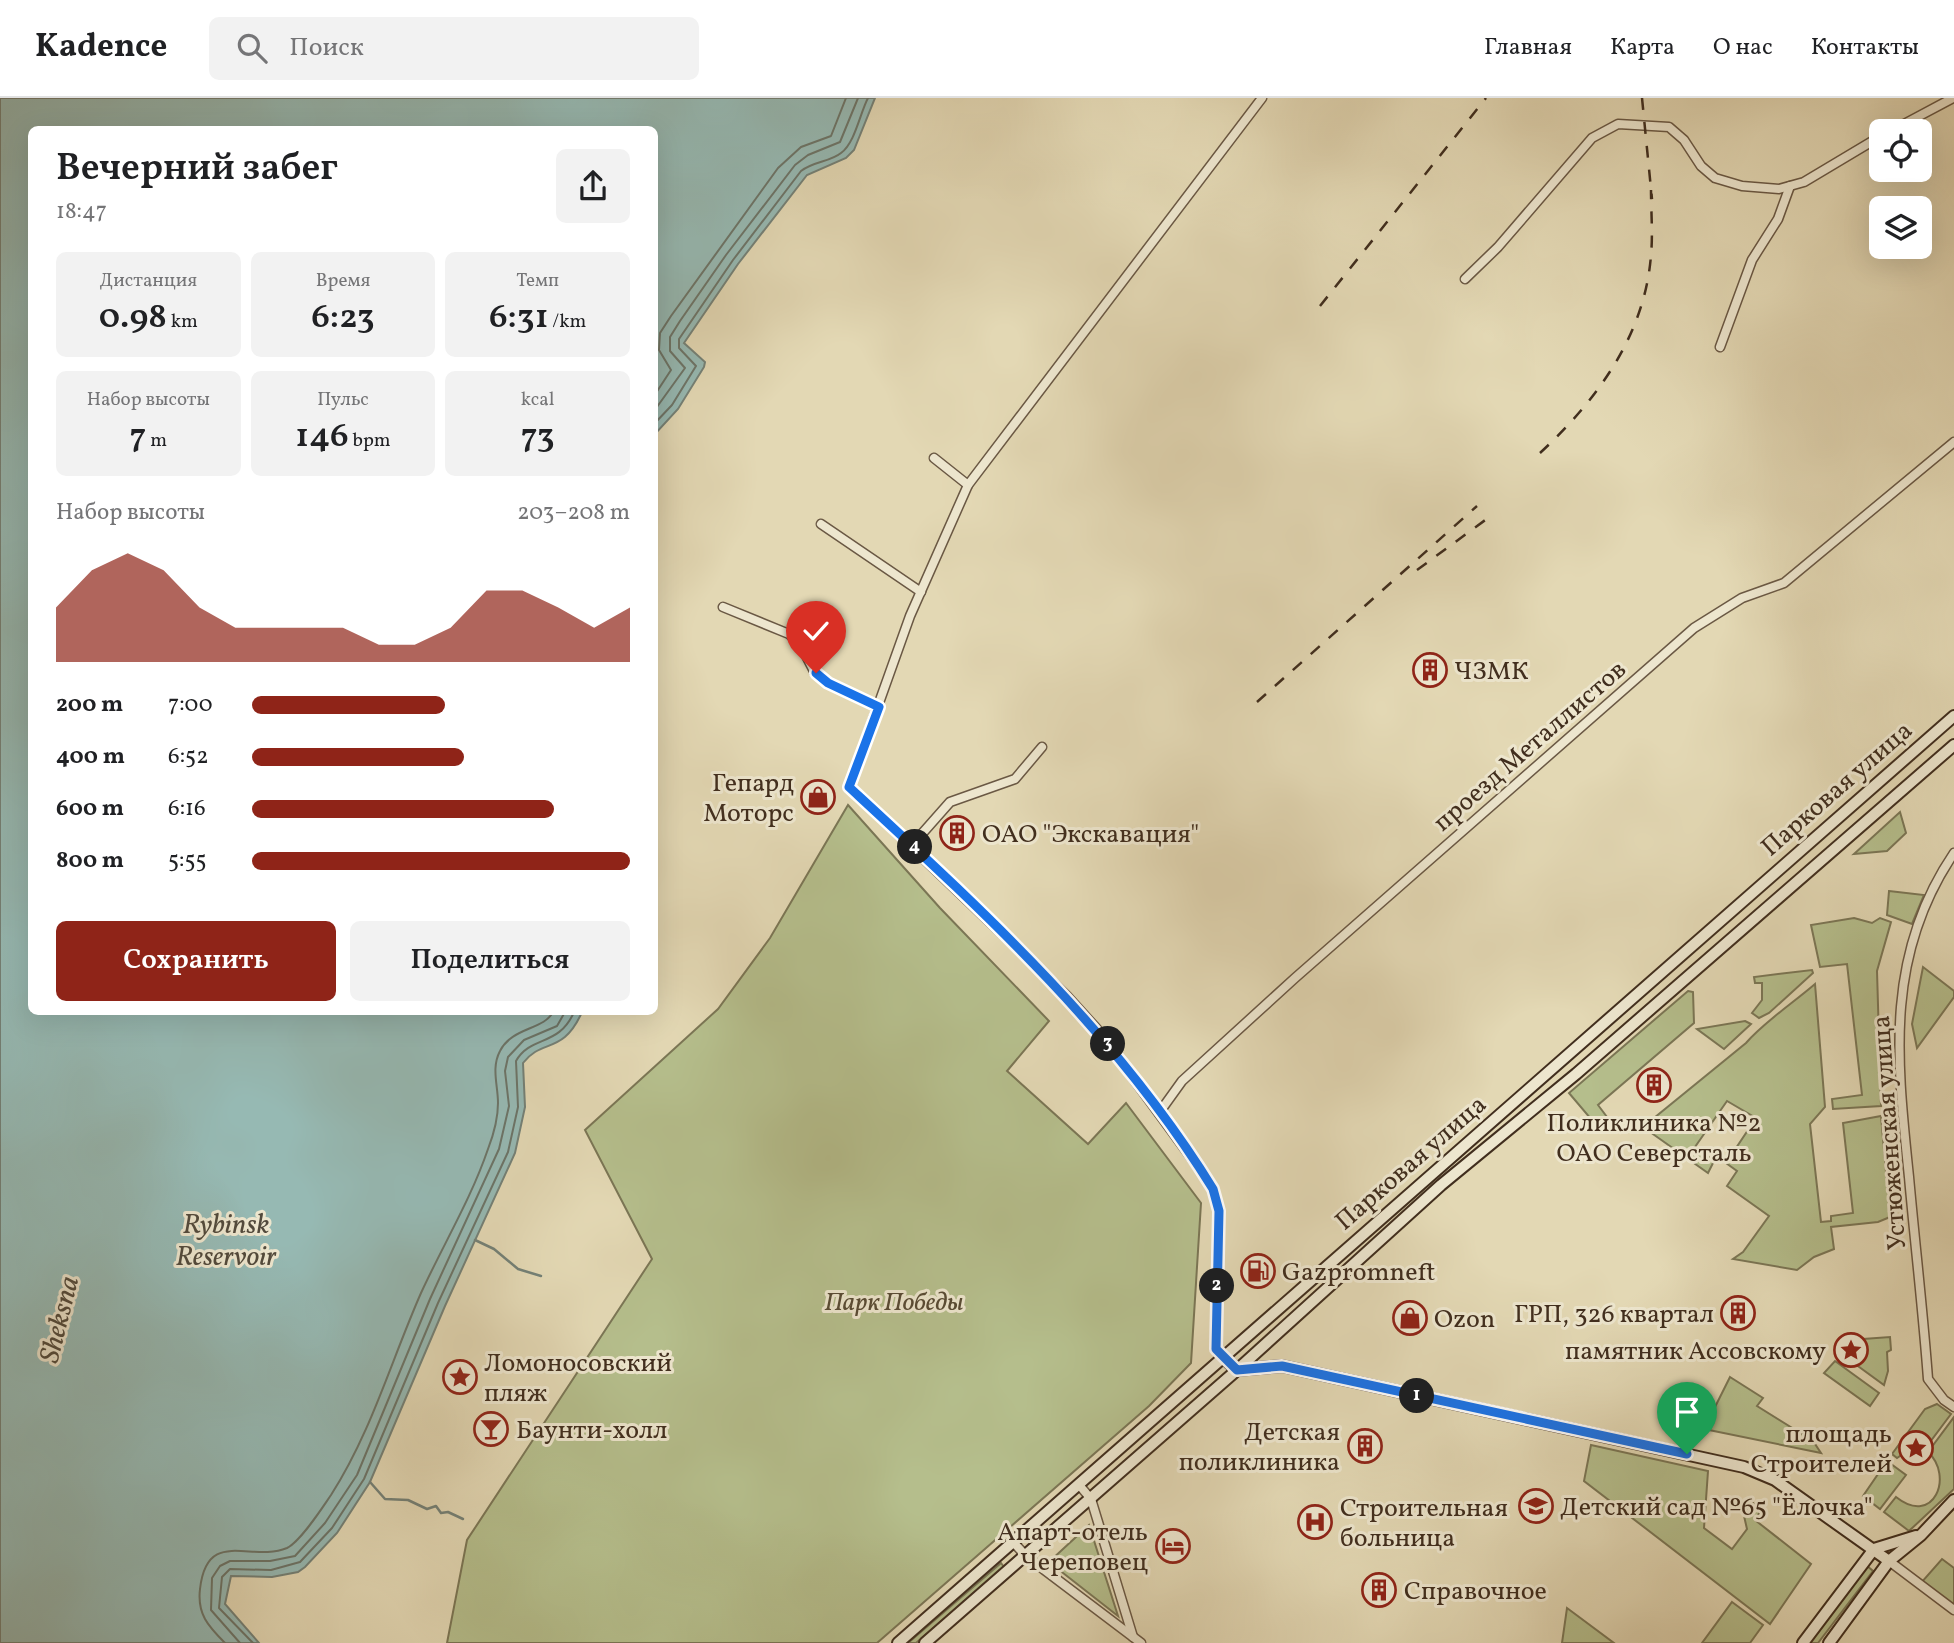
<!DOCTYPE html>
<html lang="ru">
<meta charset="utf-8">
<style>
body{margin:0;font-family:Vollkorn,serif;background:#f2f2f2;color:#202124;height:100vh;display:flex;flex-direction:column;font-size:26px;white-space:nowrap}
*{box-sizing:border-box;margin:0}
p{font-size:23px;color:#757577}
.icon{flex:none;width:38px;height:38px;fill:none;stroke:currentColor;stroke-width:2;stroke-linecap:round;stroke-linejoin:round}
.map{position:relative;flex:1;overflow:hidden}
.side{position:absolute;left:28px;top:28px;width:630px;height:889px;display:flex;flex-direction:column;background:#fff;border-radius:10px;box-shadow:0 7px 28px #0002}
.side>*{flex:none}
.tools{position:absolute;left:1869px;top:21px;display:grid;gap:14px}
.tools a{display:grid;place-items:center;width:63px;height:63px;border-radius:10px;background:#fff;box-shadow:0 7px 28px #0002;font-size:35px}
.pin{position:absolute;display:grid;place-items:center;width:60px;height:60px;color:#fff;margin:-72px -30px;border-radius:50% 50% 50% 0;rotate:-45deg;box-shadow:0 0 7px #0007}
.pin .icon{rotate:45deg}
.km{position:absolute;width:35px;height:35px;margin:-18px;border-radius:50%;background:#222;color:#fff;font-size:19px;line-height:35px;text-align:center}
.round{display:grid;place-items:center;flex:none;width:74px;height:74px;border-radius:10px;background:#f2f2f2}
.headline{display:flex;align-items:center;justify-content:space-between;height:119px;padding:0 28px}
h1{font-size:38px;font-weight:600;line-height:52px}
.metrics{display:grid;grid-template-columns:repeat(3,1fr);gap:10px;height:119px;padding:7px 28px}
.metrics div{display:grid;align-content:center;border-radius:10px;background:#f2f2f2;text-align:center}
.metrics b{font-size:35px;font-weight:600}
.metrics small{font-size:19px;font-weight:400}
.metrics p{font-size:19px}
.chart{height:196px;padding:14px 28px}
.chart p{display:flex;justify-content:space-between}
.chart svg{width:100%;height:126px;margin-top:7px;fill:#8f2418;opacity:.7}
.button{display:flex;gap:14px;margin-top:auto;padding:14px 28px}
.button a{flex:1;height:80px;border-radius:10px;background:#8f2418;color:#fff;font-size:28px;font-weight:600;line-height:80px;text-align:center}
.button a+a{background:#f2f2f2;color:#202124}
ul{padding:0 28px;list-style:none;font-size:23px}
li{display:grid;grid-template-columns:112px 84px 1fr;align-items:center;height:52px}
li i{height:18px;border-radius:9px;background:#8f2418}
header{display:flex;align-items:center;gap:42px;box-sizing:border-box;height:98px;padding:0 35px;background:#fff;border-bottom:2px solid #e0e0e0}
header strong{font-size:33px}
nav{display:flex;gap:38px;margin-inline-start:auto;font-size:24px}
.search{width:490px;height:63px;background:#f2f2f2;display:flex;align-items:center;gap:18px;box-sizing:border-box;padding:0 24px;border-radius:10px;color:#757577;font-size:26px}
.map>svg:first-child{display:block}
.green{fill:#b5be8c;stroke:#7b7655;stroke-width:2}
.water{fill:#96b9b3;stroke:#748177;stroke-width:2}
.lines{fill:none;stroke-linecap:round;stroke-linejoin:round}
.shore{stroke:#6c7468;stroke-width:2}
.stream{stroke:#748177;stroke-width:2.5}
.street-casing{stroke:#6a5844;stroke-width:11}
.secondary-casing{stroke:#412e1e;stroke-width:14}
.street{stroke:#ede6ce;stroke-width:8}
.secondary{stroke:#ede6ce;stroke-width:10}
.rail{stroke:#412e1e;stroke-width:2.5;stroke-dasharray:12 12;stroke-linecap:butt}
.route-casing{stroke:#fff;stroke-width:14}
.route{stroke:#1a73e8;stroke-width:9}
.labels{text-anchor:middle;stroke-width:6;stroke-linejoin:round;paint-order:stroke}
.poi-label{font-size:26px;fill:#412e1e;stroke:#ede6ce;text-anchor:start}
.street-label{font-size:26px;fill:#412e1e;stroke:#ede6ce}
.park-label{font-size:26px;font-style:italic;fill:#584b34;stroke:#ede6ce}
.water-label{font-size:28px;font-style:italic;fill:#524a3c;stroke:#ede6ce}
</style>
<header>
<strong>Kadence</strong>
<div class="search"><svg class="icon" aria-label="search" viewBox="0 0 24 24"><circle cx="10" cy="10" r="6"/><path d="M15 15l6 6"/></svg>Поиск</div>
<nav><a>Главная</a><a>Карта</a><a>О нас</a><a>Контакты</a></nav>
</header>
<div class="map">
<svg width="1954" height="1545" viewBox="0 0 1954 1545">
<rect width="100%" height="100%" fill="#e3d8b4"/>
<filter id="stains"><feTurbulence type="fractalNoise" baseFrequency=".00286" numOctaves="4"/><feColorMatrix values="0 0 0 0 .2 0 0 0 0 .09 0 0 0 0 .02 0 0 0 .5 -.17"/></filter>
<radialGradient id="worn" r=".72"><stop offset=".6" stop-color="#630" stop-opacity="0"/><stop offset="1" stop-color="#630" stop-opacity=".3"/></radialGradient>
<g class="green">
<path d="M 848,707 L 940,810 L 1049,923 L 1007,973 L 1088,1046 L 1126,1005 L 1201,1105 L 1191,1265 L 1149,1308 L 877,1545 L 447,1545 L 467,1442 L 652,1161 L 585,1032 L 718,911 L 770,840 Z"/>
<path d="M 1900,714 L 1906,735 L 1887,753 L 1854,756 Z"/>
<path d="M 1889,793 L 1924,797 L 1912,826 L 1887,817 Z"/>
<path d="M 1854,820 L 1872,825 L 1880,820 L 1891,824 L 1877,873 L 1881,1008 L 1833,1011 L 1832,1001 L 1862,997 L 1847,866 L 1820,869 L 1811,827 Z"/>
<path d="M 1923,869 L 1954,893 L 1954,899 L 1917,950 L 1912,926 Z"/>
<path d="M 1812,872 L 1813,875 L 1769,915 L 1759,920 L 1752,915 L 1762,902 L 1762,885 L 1755,885 L 1754,879 Z"/>
<path d="M 1815,886 L 1825,1009 L 1810,1026 L 1821,1124 L 1831,1123 L 1831,1118 L 1853,1115 L 1843,1025 L 1881,1018 L 1890,1119 L 1878,1124 L 1831,1129 L 1834,1151 L 1814,1159 L 1797,1172 L 1733,1161 L 1743,1154 L 1769,1118 L 1727,1088 L 1737,1073 L 1726,1065 L 1756,1020 L 1727,1003 L 1695,1049 L 1714,1063 L 1708,1075 L 1643,1029 L 1746,945 C 1764,924 1793,905 1815,886 Z"/>
<path d="M 1688,893 L 1693,894 L 1694,925 L 1598,1007 L 1607,1019 L 1596,1027 L 1569,995 Z"/>
<path d="M 1745,923 L 1751,926 L 1724,951 L 1697,931 Z"/>
<path d="M 1890,1239 L 1891,1252 L 1887,1254 L 1888,1273 L 1884,1287 L 1851,1263 L 1863,1241 Z"/>
<path d="M 1835,1263 L 1879,1295 L 1870,1308 L 1824,1275 Z"/>
<path d="M 1730,1279 L 1763,1300 L 1757,1308 L 1813,1343 L 1821,1355 L 1704,1331 Z"/>
<path d="M 1937,1306 L 1951,1316 L 1924,1352 L 1906,1354 L 1897,1360 L 1892,1356 L 1925,1311 Z"/>
<path d="M 1954,1319 L 1954,1391 L 1909,1433 L 1884,1414 L 1896,1399 C 1934,1429 1954,1378 1928,1354 Z"/>
<path d="M 1591,1347 L 1708,1373 L 1704,1430 L 1732,1451 L 1747,1431 L 1744,1418 L 1752,1404 L 1761,1412 L 1755,1422 L 1811,1466 L 1770,1526 L 1584,1383 Z"/>
<path d="M 1887,1363 L 1906,1377 L 1880,1411 L 1863,1398 Z"/>
<path d="M 1089,1427 L 1118,1518 L 1049,1464 Z"/>
<path d="M 1942,1461 L 1954,1470 L 1954,1512 L 1920,1486 Z"/>
<path d="M 1001,1465 L 1004,1469 L 916,1545 L 908,1545 Z"/>
<path d="M 1866,1467 L 1873,1473 L 1818,1545 L 1807,1545 Z"/>
<path d="M 1732,1504 L 1763,1527 L 1750,1545 L 1702,1545 Z"/>
<path d="M 1567,1510 L 1614,1545 L 1562,1545 Z"/>
</g>
<path class="water" d="M 0,0 L 875,0 L 854,52 L 846,60 L 807,77 L 738,166 L 684,245 L 705,264 L 704,269 L 678,311 L 655,336 L 654,32 L 32,32 L 32,914 L 582,914 C 563,957 542,940 523,965 L 525,1009 L 515,1055 L 445,1208 L 370,1384 L 337,1435 L 305,1469 L 298,1474 L 272,1479 L 231,1478 L 225,1506 L 259,1545 L 0,1545 Z"/>
<g class="lines">
<g class="shore">
<path d="M 654,298 L 671,272 L 659,252 L 660,235 L 671,218 L 778,70 L 801,49 L 831,38 L 846,0"/>
<path d="M 654,313 L 685,270 L 670,253 L 670,239 L 680,223 L 726,157 L 795,67 L 808,57 L 840,44 L 858,0"/>
<path d="M 654,326 L 672,307 L 696,268 L 679,250 L 679,241 L 733,162 L 801,73 C 814,63 830,64 841,55 C 855,45 860,15 868,0"/>
<path d="M 225,1545 C 208,1528 197,1516 200,1491 C 207,1429 251,1465 287,1450 C 301,1443 322,1410 331,1397 C 371,1335 391,1263 421,1195 C 443,1147 471,1101 488,1051 C 493,1038 498,1019 498,1005 C 498,987 491,970 500,953 C 512,929 544,932 553,914"/>
<path d="M 240,1545 L 211,1512 L 212,1480 L 220,1468 L 230,1463 L 270,1463 L 295,1458 L 325,1425 L 357,1377 L 430,1201 L 499,1051 L 509,1008 L 505,973 L 508,959 L 524,942 L 557,928 L 565,914"/>
<path d="M 253,1545 L 219,1510 L 222,1479 L 230,1471 L 271,1472 L 300,1464 L 332,1430 L 364,1381 L 438,1205 L 508,1054 L 518,1009 L 516,963 C 531,937 559,949 574,914"/>
</g>
<g class="stream">
<path d="M 475,1142 L 494,1151 L 518,1171 L 541,1178"/>
<path d="M 370,1384 L 385,1401 L 408,1402 L 427,1411 L 436,1408 L 441,1415 L 448,1414 L 463,1421"/>
</g>
<g class="street-casing">
<g id="street">
<path d="M 1891,33 L 1953,0"/>
<path d="M 1465,181 L 1498,149 L 1592,40 L 1618,26 L 1669,29 L 1684,42 L 1701,68 L 1715,80 L 1742,88 L 1779,91 L 1804,84 L 1881,38"/>
<path d="M 1720,249 L 1752,162 L 1778,121 L 1790,88"/>
<path d="M 934,360 L 968,387"/>
<path d="M 821,426 L 921,494"/>
<path d="M 723,509 L 789,536 L 800,546 L 815,575 L 828,585 L 879,609"/>
<path d="M 912,747 L 950,704 L 1015,681 L 1042,649"/>
<path d="M 1954,755 C 1884,858 1897,963 1909,1079 C 1915,1146 1923,1213 1928,1281 L 1944,1302 L 1954,1309"/>
<path d="M 1159,1015 L 1182,983 L 1295,880 L 1694,530 L 1742,500 L 1784,485 L 1954,344"/>
<path d="M 1223,1259 L 1216,1251 L 1219,1113 L 1213,1091 L 1201,1073 L 1097,931 L 1067,898 L 849,689 L 910,518 L 968,387 L 1262,0"/>
<path d="M 1080,1388 L 1091,1401 L 1133,1539"/>
<path d="M 1014,1445 L 1026,1458 L 1141,1545"/>
<path d="M 1889,1463 L 1954,1512"/>
</g>
</g>
<g class="secondary-casing">
<g id="secondary">
<path d="M 1223,1259 L 1237,1272 L 1282,1268 L 1744,1369 L 1775,1382 L 1889,1463"/>
<path d="M 898,1545 L 1954,618"/>
<path d="M 925,1545 L 1237,1272 L 1441,1087 L 1576,976 L 1954,647"/>
<path d="M 1803,1545 L 1874,1451 L 1916,1438"/>
<path d="M 1829,1545 L 1889,1463 L 1921,1437 L 1954,1402"/>
</g>
</g>
<use href="#street" class="street"/>
<use href="#secondary" class="secondary"/>
<g class="rail">
<path d="M 1642,0 L 1652,101"/>
<path d="M 1320,208 L 1486,0"/>
<path d="M 1540,355 C 1597,302 1645,237 1651,157 C 1653,136 1651,113 1651,92"/>
<path d="M 1417,472 L 1488,420"/>
<path d="M 1257,604 L 1477,408"/>
</g>
</g>
<g class="lines">
<g class="route-casing">
<path id="route" d="M 816,575 L 828,585 L 879,609 L 849,689 C 982,812 1117,935 1213,1091 L 1219,1113 L 1216,1251 L 1237,1272 L 1282,1268 L 1687,1356"/>
</g>
<use href="#route" class="route"/>
</g>
<defs>
<g id="building-ring" transform="scale(1.75)"><circle r="9.5" fill="#ede6ce" stroke="#8f2418" stroke-width="1.5"/><path d="M-4-6H4V6H1V3H-1V6H-4ZM-2.5-4.3h1.7v1.8h-1.7ZM.8-4.3h1.7v1.8H.8ZM-2.5-1h1.7V.8h-1.7ZM.8-1h1.7V.8H.8Z" fill="#8f2418"/></g>
<g id="shop-ring" transform="scale(1.75)"><circle r="9.5" fill="#ede6ce" stroke="#8f2418" stroke-width="1.5"/><path d="M-5-2.5h2.3a2.7 3.5 0 0 1 5.4 0H5L5.5 6h-11ZM-1.5-2.5h3a1.5 2.3 0 0 0-3 0Z" fill="#8f2418"/></g>
<g id="fuel-ring" transform="scale(1.75)"><circle r="9.5" fill="#ede6ce" stroke="#8f2418" stroke-width="1.5"/><path d="M-5.5-6h7V0h2V4h1.3V-2.5L3-4.5l.8-.8L6-3V5H2.5V1h-1V6h-7ZM-4.2-4.7v3.2H.2V-4.7Z" fill="#8f2418"/></g>
<g id="sight-ring" transform="scale(1.75)"><circle r="9.5" fill="#ede6ce" stroke="#8f2418" stroke-width="1.5"/><path d="M0-6L1.8-2.2L6-1.7L2.9 1.2L3.7 5.4L0 3.3L-3.7 5.4L-2.9 1.2L-6-1.7L-1.8-2.2Z" fill="#8f2418"/></g>
<g id="bar-ring" transform="scale(1.75)"><circle r="9.5" fill="#ede6ce" stroke="#8f2418" stroke-width="1.5"/><path d="M-6-5H6L.8 .8V4.5H3.5V6h-7V4.5H-.8V.8Z" fill="#8f2418"/></g>
<g id="school-ring" transform="scale(1.75)"><circle r="9.5" fill="#ede6ce" stroke="#8f2418" stroke-width="1.5"/><path d="M0-5L7-2L0 1L-7-2ZM-4 1L0 2.5L4 1V4Q0 6-4 4Z" fill="#8f2418"/></g>
<g id="hospital-ring" transform="scale(1.75)"><circle r="9.5" fill="#ede6ce" stroke="#8f2418" stroke-width="1.5"/><path d="M-5-5h3v3.5h4V-5h3V5h-3V1.5h-4V5h-3Z" fill="#8f2418"/></g>
<g id="hotel-ring" transform="scale(1.75)"><circle r="9.5" fill="#ede6ce" stroke="#8f2418" stroke-width="1.5"/><path d="M-6-4.5h1.5V1H6V5H4.5V3h-9V5H-6ZM-4 0a1.8 1.8 0 1 1 3.6 0ZM.5 0V-2.5h3Q6-2.5 6 0Z" fill="#8f2418"/></g>
</defs>
<g fill-rule="evenodd">
<use href="#building-ring" x="1430" y="572"/>
<use href="#shop-ring" x="818" y="699"/>
<use href="#building-ring" x="957" y="735"/>
<use href="#building-ring" x="1654" y="987"/>
<use href="#fuel-ring" x="1258" y="1173"/>
<use href="#building-ring" x="1738" y="1215"/>
<use href="#shop-ring" x="1410" y="1220"/>
<use href="#sight-ring" x="1851" y="1252"/>
<use href="#sight-ring" x="460" y="1279"/>
<use href="#bar-ring" x="491" y="1331"/>
<use href="#building-ring" x="1365" y="1348"/>
<use href="#sight-ring" x="1916" y="1350"/>
<use href="#school-ring" x="1536" y="1408"/>
<use href="#hospital-ring" x="1315" y="1424"/>
<use href="#hotel-ring" x="1173" y="1448"/>
<use href="#building-ring" x="1379" y="1492"/>
</g>
<g class="labels">
<g class="poi-label">
<text x="1454" y="581">ЧЗМК</text>
<text x="794" y="693" text-anchor="end">Гепард<tspan x="794" dy="30">Моторс</tspan></text>
<text x="982" y="744">ОАО "Экскавация"</text>
<text x="1654" y="1033" text-anchor="middle">Поликлиника №2<tspan x="1654" dy="30">ОАО Северсталь</tspan></text>
<text x="1282" y="1182">Gazpromneft</text>
<text x="1714" y="1224" text-anchor="end">ГРП, 326 квартал</text>
<text x="1434" y="1229">Ozon</text>
<text x="1826" y="1261" text-anchor="end">памятник Ассовскому</text>
<text x="484" y="1273">Ломоносовский<tspan x="484" dy="30">пляж</tspan></text>
<text x="516" y="1340">Баунти-холл</text>
<text x="1340" y="1342" text-anchor="end">Детская<tspan x="1340" dy="30">поликлиника</tspan></text>
<text x="1892" y="1344" text-anchor="end">площадь<tspan x="1892" dy="30">Строителей</tspan></text>
<text x="1560" y="1417">Детский сад №65 "Ёлочка"</text>
<text x="1340" y="1418">Строительная<tspan x="1340" dy="30">больница</tspan></text>
<text x="1148" y="1442" text-anchor="end">Апарт-отель<tspan x="1148" dy="30">Череповец</tspan></text>
<text x="1404" y="1501">Справочное</text>
</g>
<g class="street-label">
<text transform="translate(1529 647) rotate(-41)" y="9">проезд Металлистов</text>
<text transform="translate(1836 690) rotate(-41)" y="9">Парковая улица</text>
<text transform="translate(1888 1035) rotate(-94)" y="9">Устюженская улица</text>
<text transform="translate(1410 1064) rotate(-41)" y="9">Парковая улица</text>
</g>
<g class="park-label">
<text x="894" y="1212">Парк Победы</text>
</g>
<g class="water-label">
<text x="226" y="1135">Rybinsk<tspan x="226" dy="32">Reservoir</tspan></text>
<text transform="translate(58 1221) rotate(-76)" y="10">Sheksna</text>
</g>
</g>
<rect width="100%" height="100%" filter="url(#stains)"/>
<rect width="100%" height="100%" fill="url(#worn)"/>
</svg>
<div class="tools">
<a><svg class="icon" aria-label="locate" viewBox="0 0 24 24"><circle cx="12" cy="12" r="6"/><path d="M12 2v4M12 18v4M2 12h4M18 12h4"/></svg></a>
<a><svg class="icon" aria-label="layers" viewBox="0 0 24 24"><path d="M12 4l9 5-9 5-9-5zM3 14l9 5 9-5"/></svg></a>
</div>
<div class="pin" style="left:1687px;top:1356px;background:#1e9e55"><svg class="icon" aria-label="arrive" viewBox="0 0 24 24"><path d="M6 21V4h12l-3 4 3 4H6"/></svg></div>
<div class="pin" style="left:816px;top:575px;background:#d93025"><svg class="icon" aria-label="check" viewBox="0 0 24 24"><path d="M5 12l5 5 9-10"/></svg></div>
<b class="km" style="left:1417px;top:1298px">1</b>
<b class="km" style="left:1217px;top:1188px">2</b>
<b class="km" style="left:1108px;top:946px">3</b>
<b class="km" style="left:915px;top:749px">4</b>
<section class="side">
<div class="headline"><div><h1>Вечерний забег</h1><p>18:47</p></div><a class="round"><svg class="icon" aria-label="share" viewBox="0 0 24 24"><path d="M12 15V3M7 8l5-5 5 5M5 13v7h14v-7"/></svg></a></div>
<div class="metrics">
<div><p>Дистанция</p><b>0.98<small> km</small></b></div>
<div><p>Время</p><b>6:23</b></div>
<div><p>Темп</p><b>6:31<small> /km</small></b></div>
</div>
<div class="metrics">
<div><p>Набор высоты</p><b>7<small> m</small></b></div>
<div><p>Пульс</p><b>146<small> bpm</small></b></div>
<div><p>kcal</p><b>73</b></div>
</div>
<div class="chart"><p><span>Набор высоты</span>203–208 m</p>
<svg viewBox="0 0 160 44" preserveAspectRatio="none"><path d="M0 44V25L10 12L20 6L30 12L40 25L50 32L60 32L70 32L80 32L90 38L100 38L110 32L120 19L130 19L140 25L150 32L160 25V44z"/></svg>
</div>
<ul>
<li><b>200 m</b>7:00<i style="width:51%"></i></li>
<li><b>400 m</b>6:52<i style="width:56%"></i></li>
<li><b>600 m</b>6:16<i style="width:80%"></i></li>
<li><b>800 m</b>5:55<i style="width:100%"></i></li>
</ul>
<div class="button"><a>Сохранить</a><a>Поделиться</a></div>
</section>
</div>
